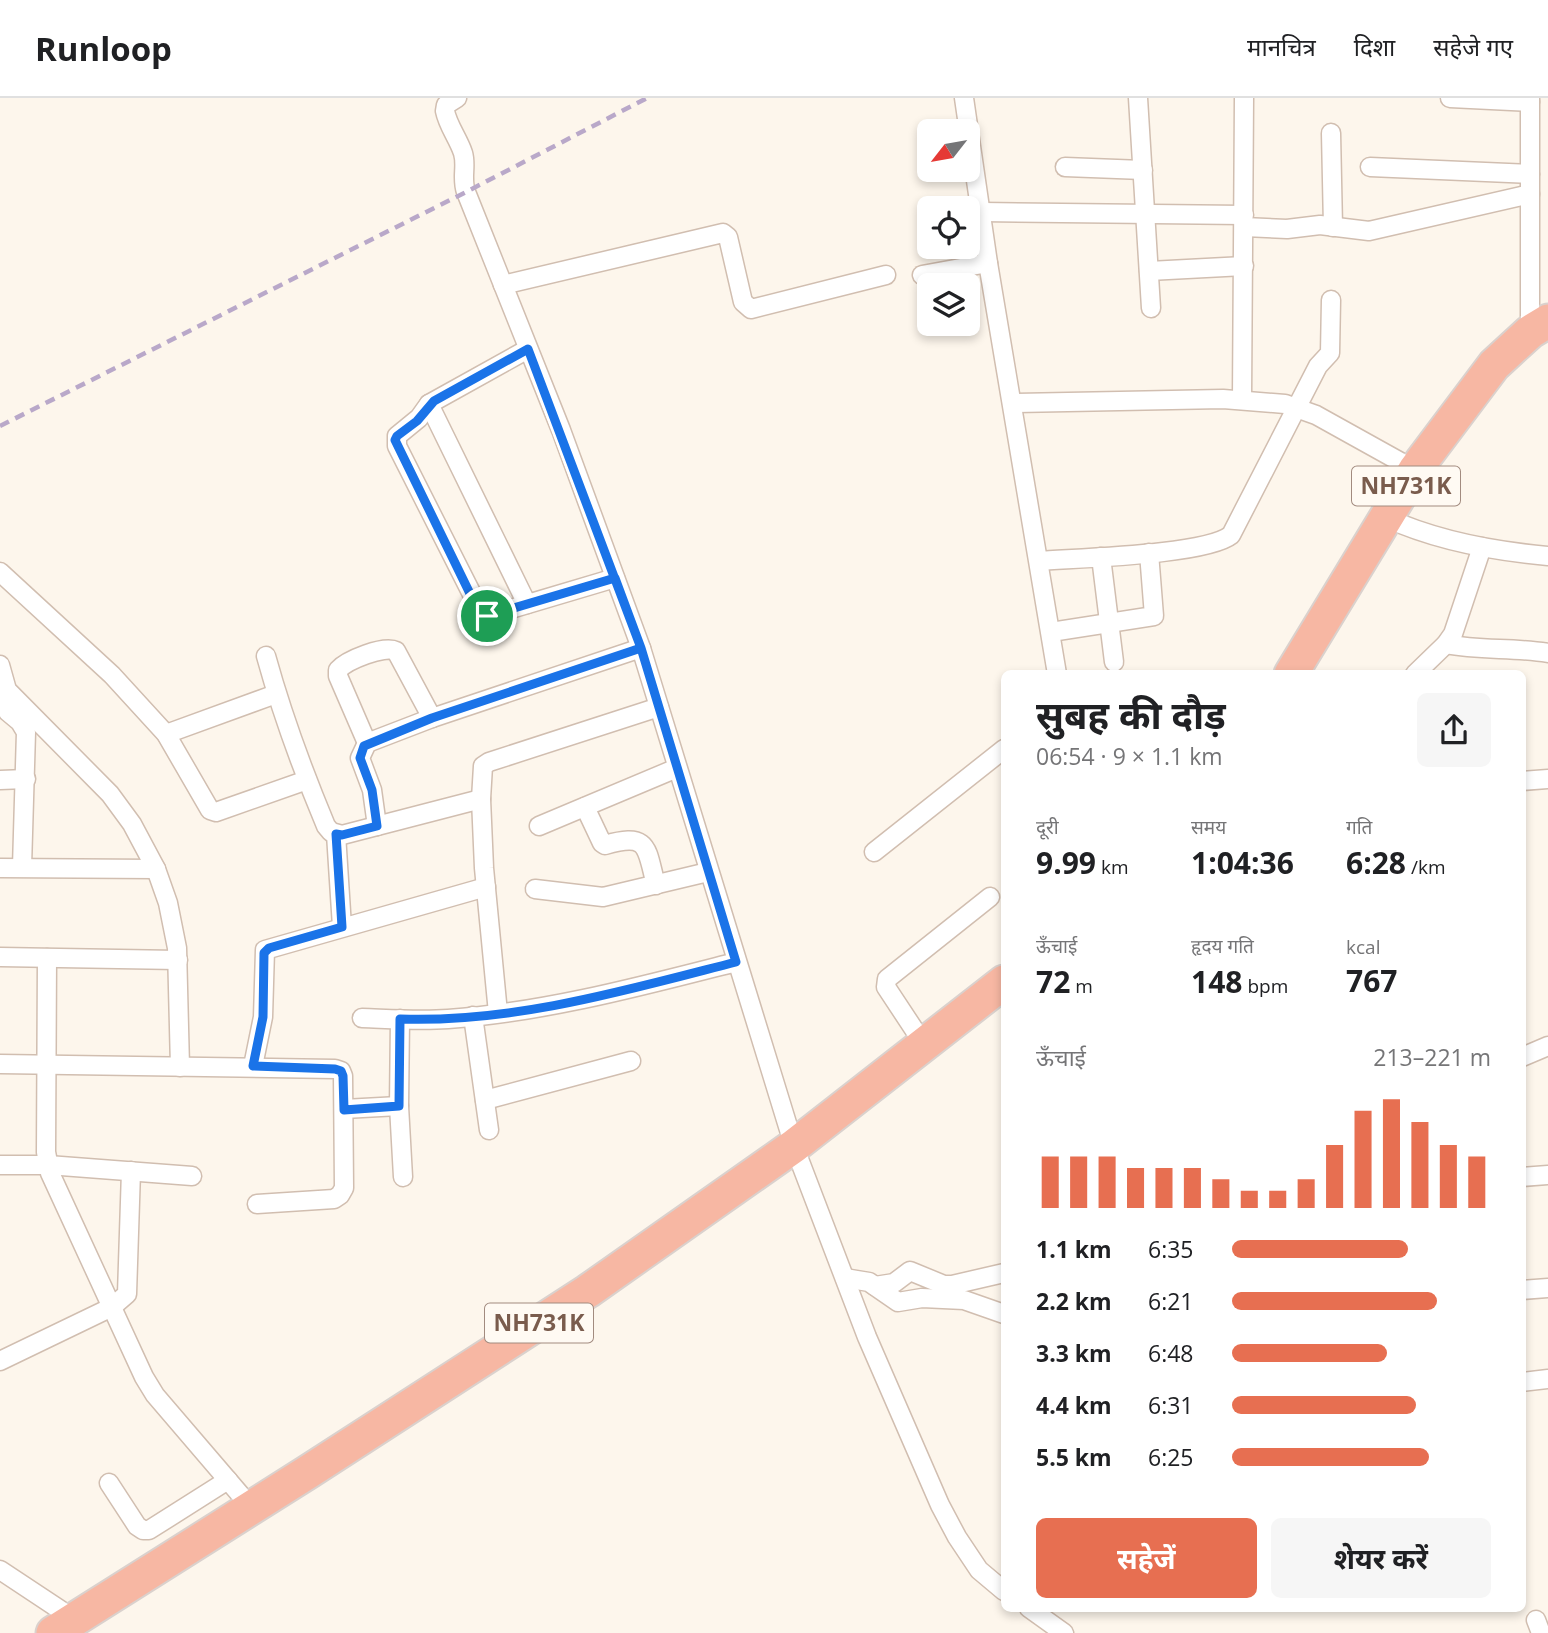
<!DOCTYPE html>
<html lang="hi">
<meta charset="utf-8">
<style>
body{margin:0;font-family:"Open Sans","Noto Sans Devanagari",sans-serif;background:#f6f6f6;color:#202124;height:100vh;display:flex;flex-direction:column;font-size:26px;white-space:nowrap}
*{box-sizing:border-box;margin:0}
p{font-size:23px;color:#757577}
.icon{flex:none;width:38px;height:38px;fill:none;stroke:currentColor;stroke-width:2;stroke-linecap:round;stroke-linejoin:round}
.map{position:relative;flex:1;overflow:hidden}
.sheet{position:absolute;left:1001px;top:572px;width:525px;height:942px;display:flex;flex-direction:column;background:#fff;border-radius:10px;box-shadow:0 4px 10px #0003}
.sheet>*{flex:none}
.needle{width:46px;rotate:239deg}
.buttons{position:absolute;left:917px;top:21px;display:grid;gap:14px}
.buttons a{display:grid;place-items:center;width:63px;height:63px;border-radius:10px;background:#fff;box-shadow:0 4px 10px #0003;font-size:35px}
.pin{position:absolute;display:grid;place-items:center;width:60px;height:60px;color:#fff;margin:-30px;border:4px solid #fff;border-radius:50%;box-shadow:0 2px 7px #0007}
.round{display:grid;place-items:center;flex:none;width:74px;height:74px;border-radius:10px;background:#f6f6f6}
.head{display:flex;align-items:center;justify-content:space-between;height:119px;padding:0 35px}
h1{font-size:38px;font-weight:700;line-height:52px}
.figures{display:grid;grid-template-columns:repeat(3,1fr);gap:10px;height:119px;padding:7px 35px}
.figures div{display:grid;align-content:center}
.figures b{font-size:30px;font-weight:700}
.figures small{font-size:19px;font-weight:400}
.figures p{font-size:19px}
.chart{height:196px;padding:14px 35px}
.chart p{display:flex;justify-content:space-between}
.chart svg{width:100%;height:126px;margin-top:7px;stroke:#e76f51;stroke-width:6}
.button{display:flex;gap:14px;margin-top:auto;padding:14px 35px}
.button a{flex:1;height:80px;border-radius:10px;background:#e76f51;color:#fff;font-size:28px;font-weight:700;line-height:80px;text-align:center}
.button a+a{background:#f6f6f6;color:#202124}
ul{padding:0 35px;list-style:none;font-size:23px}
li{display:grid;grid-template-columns:112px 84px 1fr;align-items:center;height:52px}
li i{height:18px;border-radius:9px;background:#e76f51}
header{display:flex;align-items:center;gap:42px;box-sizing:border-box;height:98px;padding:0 35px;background:#fff;border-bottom:2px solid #e0e0e0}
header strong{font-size:33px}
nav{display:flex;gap:38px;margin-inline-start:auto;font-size:24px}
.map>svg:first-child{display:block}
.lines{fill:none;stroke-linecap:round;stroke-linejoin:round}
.street-casing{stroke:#d1beb0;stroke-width:21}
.highway-casing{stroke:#dad1cd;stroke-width:37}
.street{stroke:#fff;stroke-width:18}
.highway{stroke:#f7b7a3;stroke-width:33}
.rail{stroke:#b9a8c9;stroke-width:4.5;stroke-dasharray:10 7;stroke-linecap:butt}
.route-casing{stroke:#fff;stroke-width:14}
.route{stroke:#1a73e8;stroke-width:9}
.labels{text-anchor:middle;stroke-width:7;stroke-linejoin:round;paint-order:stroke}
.shield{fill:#fffaf3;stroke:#a28b7f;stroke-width:2}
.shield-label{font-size:23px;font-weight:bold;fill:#7a5c4d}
</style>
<header>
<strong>Runloop</strong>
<nav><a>मानचित्र</a><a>दिशा</a><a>सहेजे गए</a></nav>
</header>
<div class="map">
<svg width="1548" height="1535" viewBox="0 0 1548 1535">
<rect width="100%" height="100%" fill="#fdf6ec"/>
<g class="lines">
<g class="street-casing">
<g id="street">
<path d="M 457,0 L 446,7 L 445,13 C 448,28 458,40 463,55 C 467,68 461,80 466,94 L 561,332 L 641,550 L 794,1048 L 867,1239 L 940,1407 L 957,1439 L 979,1472 L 1004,1493"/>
<path d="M 964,0 L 988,165 L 1057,576"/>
<path d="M 1138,0 L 1151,210"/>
<path d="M 1450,0 L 1530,4"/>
<path d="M 1331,35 L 1333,129"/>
<path d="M 1065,69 L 1143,72"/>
<path d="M 1370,69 L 1530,76"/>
<path d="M 982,114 L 1244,117"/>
<path d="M 1244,129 L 1287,131 L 1320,127 L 1369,133 L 1530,96"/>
<path d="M 1149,173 L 1244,168"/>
<path d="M 922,177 L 988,165"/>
<path d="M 503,187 L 723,135 L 728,139 L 743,204 L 751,211 L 886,177"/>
<path d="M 1530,234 L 1530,0"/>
<path d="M 528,251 L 429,306 L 419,320 L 397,338 L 397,348 L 482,516 L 487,518 L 615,480"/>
<path d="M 1242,301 L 1244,0"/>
<path d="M 1012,305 L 1223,301 L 1285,306 L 1316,317 L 1415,372"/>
<path d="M 429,306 L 527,506"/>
<path d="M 1387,420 C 1437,443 1493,453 1548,458"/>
<path d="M 1101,459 L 1114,564"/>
<path d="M 1039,463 C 1077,460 1206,457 1231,437 L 1318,268 L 1330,255 L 1331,202"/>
<path d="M 0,474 L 112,577 L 166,636 L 210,712 L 216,714 L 307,682"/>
<path d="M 1051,534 L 1154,518 L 1149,455"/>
<path d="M 1446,546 C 1480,553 1514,549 1548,555"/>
<path d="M 266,558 C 282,616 303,673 326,728 L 331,734 L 342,737 L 481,701"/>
<path d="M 0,567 L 7,592 L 110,696 L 132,726 L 156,771 L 168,805 L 177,850 L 180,969"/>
<path d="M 1415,576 L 1446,546 L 1453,536 L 1482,449"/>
<path d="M 7,592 L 8,614 L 20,624 L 26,634 L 22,769"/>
<path d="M 166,636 L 276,596"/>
<path d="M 367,645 L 338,578 L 338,572 C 347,562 384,547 396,553 L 432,620"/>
<path d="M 0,682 L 26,681"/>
<path d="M 1522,683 L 1548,681"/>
<path d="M 585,709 L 602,745 L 605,747 C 650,734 646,750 656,787"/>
<path d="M 377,728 L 372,692 L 360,660 L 367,645 L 432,620 L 641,550"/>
<path d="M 539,728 L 677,670"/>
<path d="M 336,736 L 342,829"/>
<path d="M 874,754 L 1004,651"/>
<path d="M 0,770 L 156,771"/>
<path d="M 535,791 L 603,799 L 708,774"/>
<path d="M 0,859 L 178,862"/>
<path d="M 47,860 L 46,1054 L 50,1075 L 144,1279 L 155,1297 L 250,1408"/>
<path d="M 498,915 L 484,770 L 481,701 L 483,668 L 489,664 L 659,609"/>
<path d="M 473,918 L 489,1032"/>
<path d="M 362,920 C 391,921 419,923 448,921 C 546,914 642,888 736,864"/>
<path d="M 400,921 L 399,1008 L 403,1079"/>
<path d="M 923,945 L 886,889 L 887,881 L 990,799"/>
<path d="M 1522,959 L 1548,948"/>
<path d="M 0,966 L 335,971 L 341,973 L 343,978 L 344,1090 L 340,1097 L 334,1101 L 257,1106"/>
<path d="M 253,968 L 263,919 L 265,852 L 486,789"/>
<path d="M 485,1002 L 631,963"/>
<path d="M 344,1011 L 399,1008"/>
<path d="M 0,1067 L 48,1067 L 192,1078"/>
<path d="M 1522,1079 L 1548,1077"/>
<path d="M 845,1180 L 869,1184 L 898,1204 L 922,1200 L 964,1202 L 1004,1216"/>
<path d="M 875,1188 L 894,1185 L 910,1173 L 944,1187 L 952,1187 L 1004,1175"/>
<path d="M 1522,1192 L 1548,1190"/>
<path d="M 0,1263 L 112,1209 L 127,1196 L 131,1073"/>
<path d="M 1522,1284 L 1548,1281"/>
<path d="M 109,1385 L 137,1428 L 143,1432 L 149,1432 L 228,1382"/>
<path d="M 0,1472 L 74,1521"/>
<path d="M 1029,1510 L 1064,1535"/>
<path d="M 1536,1522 L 1541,1535"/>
</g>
</g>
<g class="highway-casing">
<g id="highway">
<path d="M 1291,576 L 1415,372 L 1494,267 L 1530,234 L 1548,223"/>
<path d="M 53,1535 L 308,1374 L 588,1193 L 794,1048 L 1004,884"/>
</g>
</g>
<use href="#street" class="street"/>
<use href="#highway" class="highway"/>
<path class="rail" d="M 0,328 L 466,94 L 647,0"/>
</g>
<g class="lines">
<g class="route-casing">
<path id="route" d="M 487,518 L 615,480 L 641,550 L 432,620 L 364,648 L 360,660 L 372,692 L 377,728 L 342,737 L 336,736 L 342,829 L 269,850 L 264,855 L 263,919 L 253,968 L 335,971 L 341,973 L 343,978 L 344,1012 L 399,1008 L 400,921 C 514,925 627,892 736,864 L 641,550 L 528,251 L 434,303 L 417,323 L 397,338 L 395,342 L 478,512 L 487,518"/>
</g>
<use href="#route" class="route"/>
</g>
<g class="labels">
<g class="shield">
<rect x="1352" y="368.5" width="108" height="39" rx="5"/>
<rect x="485" y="1205.5" width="108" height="39" rx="5"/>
</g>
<g class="shield-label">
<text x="1406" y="396">NH731K</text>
<text x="539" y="1233">NH731K</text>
</g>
</g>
</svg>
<div class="buttons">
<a><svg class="needle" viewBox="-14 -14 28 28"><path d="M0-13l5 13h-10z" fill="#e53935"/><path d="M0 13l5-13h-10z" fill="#757577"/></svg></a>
<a><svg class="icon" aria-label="locate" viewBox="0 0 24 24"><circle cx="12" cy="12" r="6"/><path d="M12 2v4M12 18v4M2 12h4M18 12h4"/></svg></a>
<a><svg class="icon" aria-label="layers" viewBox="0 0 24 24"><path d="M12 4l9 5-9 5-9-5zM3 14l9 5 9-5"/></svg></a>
</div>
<div class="pin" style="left:487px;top:518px;background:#1e9e55"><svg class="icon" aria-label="arrive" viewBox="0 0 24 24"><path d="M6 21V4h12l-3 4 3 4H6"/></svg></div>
<section class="sheet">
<div class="head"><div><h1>सुबह की दौड़</h1><p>06:54 · 9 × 1.1 km</p></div><a class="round"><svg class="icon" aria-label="share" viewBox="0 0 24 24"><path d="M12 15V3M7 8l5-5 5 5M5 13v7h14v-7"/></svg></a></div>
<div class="figures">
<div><p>दूरी</p><b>9.99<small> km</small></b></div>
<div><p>समय</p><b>1:04:36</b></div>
<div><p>गति</p><b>6:28<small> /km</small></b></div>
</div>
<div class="figures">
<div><p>ऊँचाई</p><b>72<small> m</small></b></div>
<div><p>हृदय गति</p><b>148<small> bpm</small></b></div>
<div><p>kcal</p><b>767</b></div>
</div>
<div class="chart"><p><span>ऊँचाई</span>213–221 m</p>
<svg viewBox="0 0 160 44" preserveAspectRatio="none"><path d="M5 44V26M15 44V26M25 44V26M35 44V30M45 44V30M55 44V30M65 44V34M75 44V38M85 44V38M95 44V34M105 44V22M115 44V10M125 44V6M135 44V14M145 44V22M155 44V26"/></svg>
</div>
<ul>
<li><b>1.1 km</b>6:35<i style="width:68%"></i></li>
<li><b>2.2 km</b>6:21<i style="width:79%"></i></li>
<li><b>3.3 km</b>6:48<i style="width:60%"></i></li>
<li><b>4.4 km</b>6:31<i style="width:71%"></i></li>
<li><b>5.5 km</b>6:25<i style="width:76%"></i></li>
</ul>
<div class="button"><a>सहेजें</a><a>शेयर करें</a></div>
</section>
</div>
